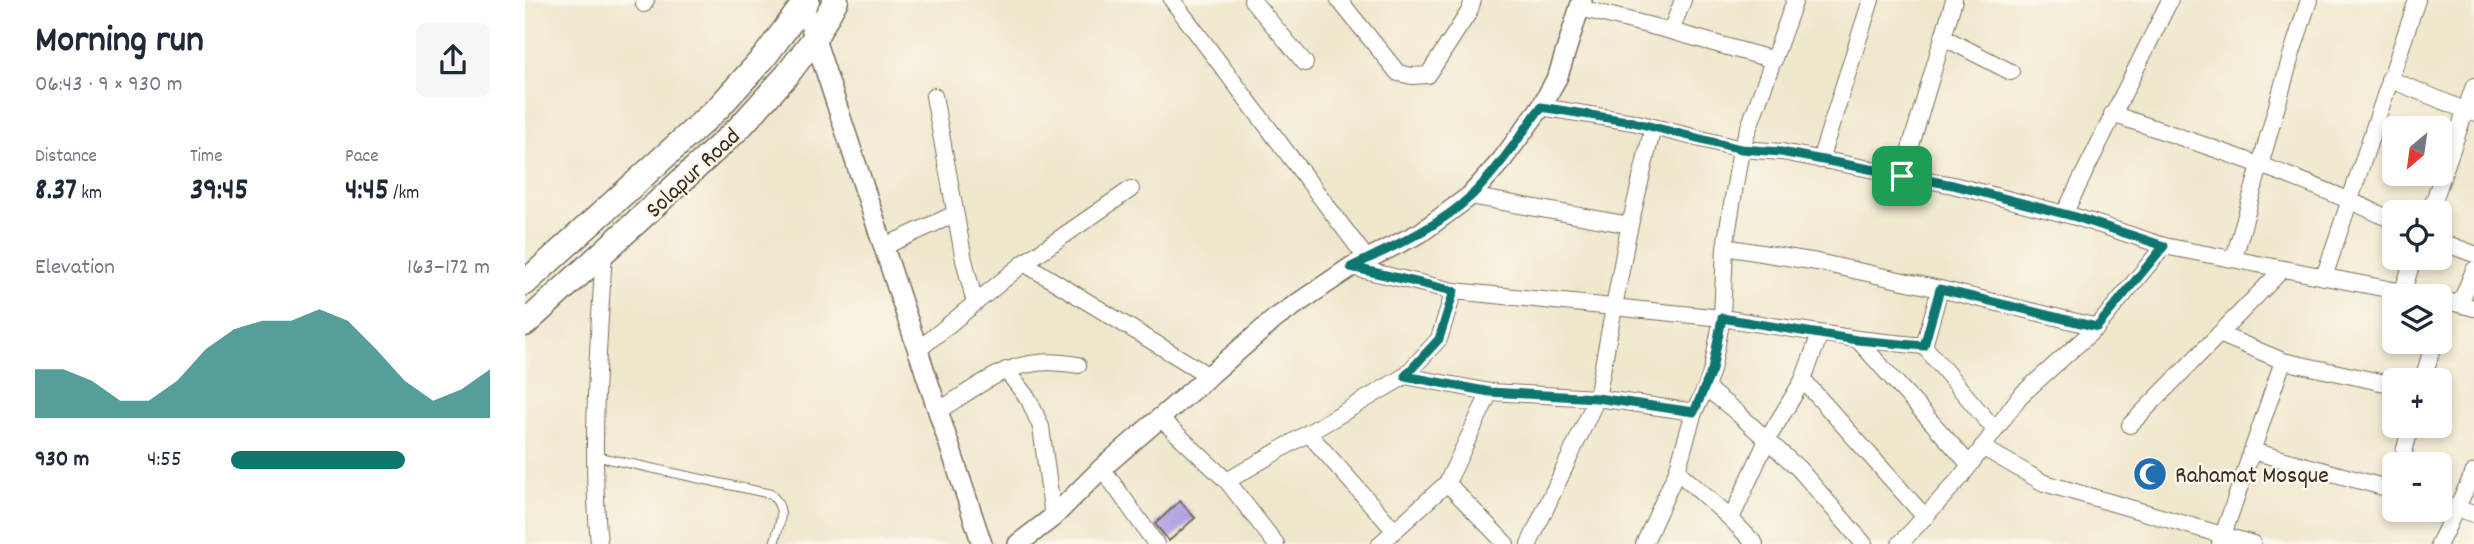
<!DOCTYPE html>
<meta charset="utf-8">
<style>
body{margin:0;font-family:Dekko,sans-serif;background:#f6f6f7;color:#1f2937;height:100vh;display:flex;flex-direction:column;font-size:26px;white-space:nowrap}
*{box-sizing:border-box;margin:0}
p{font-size:23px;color:#747a83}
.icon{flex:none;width:38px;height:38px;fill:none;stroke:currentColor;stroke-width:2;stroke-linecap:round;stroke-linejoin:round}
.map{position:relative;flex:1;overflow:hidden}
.panel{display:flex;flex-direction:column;background:#fff;width:525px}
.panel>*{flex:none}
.needle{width:46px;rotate:209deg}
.tools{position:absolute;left:1857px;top:116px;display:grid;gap:14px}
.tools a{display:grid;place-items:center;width:70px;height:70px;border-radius:10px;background:#fff;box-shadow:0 4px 10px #0003;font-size:35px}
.pin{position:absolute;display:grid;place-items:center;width:60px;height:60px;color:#fff;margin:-30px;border-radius:14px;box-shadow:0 4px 10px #0006}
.round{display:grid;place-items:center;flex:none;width:74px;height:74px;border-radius:10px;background:#f6f6f7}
.head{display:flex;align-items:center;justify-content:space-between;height:119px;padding:0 35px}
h1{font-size:38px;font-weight:700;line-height:52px}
.stats{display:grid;grid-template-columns:repeat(3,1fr);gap:10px;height:119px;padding:7px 35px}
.stats div{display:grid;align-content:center}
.stats b{font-size:30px;font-weight:700}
.stats small{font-size:19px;font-weight:400}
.stats p{font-size:19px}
.chart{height:196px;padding:14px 35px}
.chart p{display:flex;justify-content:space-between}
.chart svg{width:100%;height:126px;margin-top:7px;fill:#0f766e;opacity:.7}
ul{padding:0 35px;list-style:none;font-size:23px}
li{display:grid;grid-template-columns:112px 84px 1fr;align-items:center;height:52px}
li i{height:18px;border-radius:9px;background:#0f766e}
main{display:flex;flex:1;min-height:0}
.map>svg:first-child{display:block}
.building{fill:#a99be0}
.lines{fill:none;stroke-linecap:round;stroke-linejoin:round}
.service-casing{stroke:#7a6c5b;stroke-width:10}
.minor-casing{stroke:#7a6c5b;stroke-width:18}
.tertiary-casing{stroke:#7a6c5b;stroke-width:22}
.primary-casing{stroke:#7a6c5b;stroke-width:27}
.service{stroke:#fff;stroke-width:8}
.minor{stroke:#fff;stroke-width:16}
.tertiary{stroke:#fff;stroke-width:19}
.primary{stroke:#fff;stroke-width:24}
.route-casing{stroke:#fff;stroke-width:14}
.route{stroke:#0f766e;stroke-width:9}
.labels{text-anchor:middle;stroke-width:5;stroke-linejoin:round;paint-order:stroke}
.street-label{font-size:24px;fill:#3b2a1e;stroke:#fbf7ec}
.poi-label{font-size:24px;fill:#3b2a1e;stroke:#fbf7ec;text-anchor:start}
</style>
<main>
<section class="panel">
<div class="head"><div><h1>Morning run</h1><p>06:43 · 9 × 930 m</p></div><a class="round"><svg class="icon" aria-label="share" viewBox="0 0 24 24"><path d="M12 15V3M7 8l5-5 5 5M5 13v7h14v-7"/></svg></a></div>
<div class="stats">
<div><p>Distance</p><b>8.37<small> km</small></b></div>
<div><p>Time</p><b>39:45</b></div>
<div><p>Pace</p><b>4:45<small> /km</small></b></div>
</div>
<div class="chart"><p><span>Elevation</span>163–172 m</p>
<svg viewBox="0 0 160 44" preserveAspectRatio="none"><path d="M0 44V27L10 27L20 31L30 38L40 38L50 31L60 20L70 13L80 10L90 10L100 6L110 10L120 20L130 31L140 38L150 34L160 27V44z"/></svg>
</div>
<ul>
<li><b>930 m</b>4:55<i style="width:67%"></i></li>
</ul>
</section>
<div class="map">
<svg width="1949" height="544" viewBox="0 0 1949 544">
<rect width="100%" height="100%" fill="#fbf7ec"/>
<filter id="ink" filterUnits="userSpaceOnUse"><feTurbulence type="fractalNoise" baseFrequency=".0143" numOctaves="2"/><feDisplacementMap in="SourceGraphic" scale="14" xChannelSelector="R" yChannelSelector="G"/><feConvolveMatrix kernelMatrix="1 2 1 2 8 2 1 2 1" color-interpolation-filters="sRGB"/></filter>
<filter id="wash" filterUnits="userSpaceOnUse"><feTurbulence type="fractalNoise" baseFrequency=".00686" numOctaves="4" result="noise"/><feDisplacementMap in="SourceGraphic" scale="28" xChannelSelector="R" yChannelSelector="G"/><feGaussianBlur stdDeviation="1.57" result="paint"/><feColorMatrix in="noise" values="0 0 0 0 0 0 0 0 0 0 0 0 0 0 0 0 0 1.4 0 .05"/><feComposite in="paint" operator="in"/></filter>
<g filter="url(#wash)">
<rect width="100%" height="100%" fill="#efe7cc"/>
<g id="blocks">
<path class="building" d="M 655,501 L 670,518 L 644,541 L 630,524 Z"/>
</g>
</g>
<g filter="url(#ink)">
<use href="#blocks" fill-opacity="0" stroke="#7a6c5b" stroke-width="2"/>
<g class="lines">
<g class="service-casing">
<path id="service" d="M 70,456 L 246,494 C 263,511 254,523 249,544"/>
</g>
<g class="minor-casing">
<g id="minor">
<path d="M 647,0 L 842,259"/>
<path d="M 727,0 L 780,63"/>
<path d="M 814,0 L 873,73 L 887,76 L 903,75 L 944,12 L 948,0"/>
<path d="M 1270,0 L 1216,149 L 1200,247 L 1197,318 L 1187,370 L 1181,388 L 1209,410 L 1274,469 L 1339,544"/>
<path d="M 119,4 L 121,0"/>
<path d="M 1055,8 L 1146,31 L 1158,0"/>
<path d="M 1146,31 L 1249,60"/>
<path d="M 1418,37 L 1486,72"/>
<path d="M 1864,79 L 1947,113"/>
<path d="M 409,96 L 439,260 L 450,303"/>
<path d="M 1016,107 L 1108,122 L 1216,149 L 1257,152 L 1428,185 L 1551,217 L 1639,246"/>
<path d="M 1587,114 C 1682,146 1778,177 1869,221"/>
<path d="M 1295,160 L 1346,0"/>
<path d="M 1377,176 L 1429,0"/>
<path d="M 945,196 L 1105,225"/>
<path d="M 1905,212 L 1949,86"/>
<path d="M 1539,214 L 1645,0"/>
<path d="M 1914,241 L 1949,254"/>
<path d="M 358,247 L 430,214"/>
<path d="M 1200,247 L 1292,262 L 1415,289 L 1399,346 L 1470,430"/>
<path d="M 1709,258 L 1766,56 L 1784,0"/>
<path d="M 499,263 L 684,376"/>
<path d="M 826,267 L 929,291 L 914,339 L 880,376"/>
<path d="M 1799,277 L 1892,0"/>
<path d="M 1415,289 L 1572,327"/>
<path d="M 929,291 L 1197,318 L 1332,339 L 1445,465"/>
<path d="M 1877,293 L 1889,257"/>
<path d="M 1914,299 L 1949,308"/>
<path d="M 1935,304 L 1949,270"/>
<path d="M 1914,323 L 1921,301"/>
<path d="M 1295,334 L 1278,380 L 1400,517"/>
<path d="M 1694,334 L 1758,361"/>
<path d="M 1332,339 L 1399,346"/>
<path d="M 393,350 L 499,263 L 606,189"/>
<path d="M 481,370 L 504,400 L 516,427 L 528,517"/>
<path d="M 1898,380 L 1909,341"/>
<path d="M 413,411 C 463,380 491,353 553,365"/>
<path d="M 635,418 L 702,481 L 751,544"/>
<path d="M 1605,425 L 1758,269"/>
<path d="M 783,433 L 870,531"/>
<path d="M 1457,447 L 1519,483 L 1728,544"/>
<path d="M 1727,451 L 1869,490"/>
<path d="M 1876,464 L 1886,425"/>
<path d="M 577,468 L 631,544"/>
<path d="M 1152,471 L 1206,519 L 1230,544"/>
<path d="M 702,481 L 880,376 L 965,392"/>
<path d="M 1914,503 L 1949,514"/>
<path d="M 1206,519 L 1242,440 L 1278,380"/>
<path d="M 74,544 C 65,447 73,350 79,253"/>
<path d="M 855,544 L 922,483"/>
<path d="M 981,544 L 922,483 L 965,392 L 1072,398 L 1169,412"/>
<path d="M 1004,544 L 1072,398 L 1102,238 L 1128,127"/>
<path d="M 1119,544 L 1152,471 L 1169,412 L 1181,388"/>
<path d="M 1375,544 L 1436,477 L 1495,396 L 1572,327 L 1639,246 L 1899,296"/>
<path d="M 1695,544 L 1758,361 L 1869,385"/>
<path d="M 1914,544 L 1949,472"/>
</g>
</g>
<g class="tertiary-casing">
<g id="tertiary">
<path d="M 277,0 L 457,544"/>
<path d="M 493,544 L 528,517 L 577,468 L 751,318 L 826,267 L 895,233 L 945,196 L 977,160 L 1016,107 L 1033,76 L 1057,0"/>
</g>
</g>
<g class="primary-casing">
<g id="primary">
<path d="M 0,283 L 193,108 L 240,56 L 282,0"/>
<path d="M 0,324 L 214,128 L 262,75 L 289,39 L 311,0"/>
</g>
</g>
<use href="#service" class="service"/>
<use href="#minor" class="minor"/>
<use href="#tertiary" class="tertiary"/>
<use href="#primary" class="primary"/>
</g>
</g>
<g class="lines" filter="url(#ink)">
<g class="route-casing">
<path id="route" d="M 1016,107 L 1108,122 L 1216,149 L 1256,152 L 1428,185 L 1551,217 L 1639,246 L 1572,327 L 1415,289 L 1399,346 L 1332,340 L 1197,318 L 1187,370 L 1169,412 L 1072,398 L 965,392 L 880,376 L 914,339 L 929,291 L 826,267 C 867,247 912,228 946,196 C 973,170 994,137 1016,107 Z"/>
</g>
<use href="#route" class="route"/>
</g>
<defs>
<g id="mosque-disc" transform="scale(1.75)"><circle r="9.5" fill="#1f6fb2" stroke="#fbf7ec"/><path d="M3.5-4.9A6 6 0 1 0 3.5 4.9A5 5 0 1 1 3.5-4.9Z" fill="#fff"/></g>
</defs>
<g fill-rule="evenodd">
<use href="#mosque-disc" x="1625" y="474"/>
</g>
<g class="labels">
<g class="street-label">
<text transform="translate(167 172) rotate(-43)" y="8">Solapur Road</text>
</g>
<g class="poi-label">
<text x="1650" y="482">Rahamat Mosque</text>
</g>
</g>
</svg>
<div class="tools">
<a><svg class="needle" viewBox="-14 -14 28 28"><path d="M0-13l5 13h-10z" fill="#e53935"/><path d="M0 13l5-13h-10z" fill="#747a83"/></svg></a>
<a><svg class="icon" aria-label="locate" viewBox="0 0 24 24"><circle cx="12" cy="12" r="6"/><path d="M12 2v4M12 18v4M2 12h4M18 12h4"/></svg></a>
<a><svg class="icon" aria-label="layers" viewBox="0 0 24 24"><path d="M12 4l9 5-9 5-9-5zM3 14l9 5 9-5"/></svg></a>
<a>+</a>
<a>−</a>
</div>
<div class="pin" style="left:1377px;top:176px;background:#1e9e55"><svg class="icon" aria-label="arrive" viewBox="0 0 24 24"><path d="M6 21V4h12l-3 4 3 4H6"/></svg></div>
</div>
</main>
